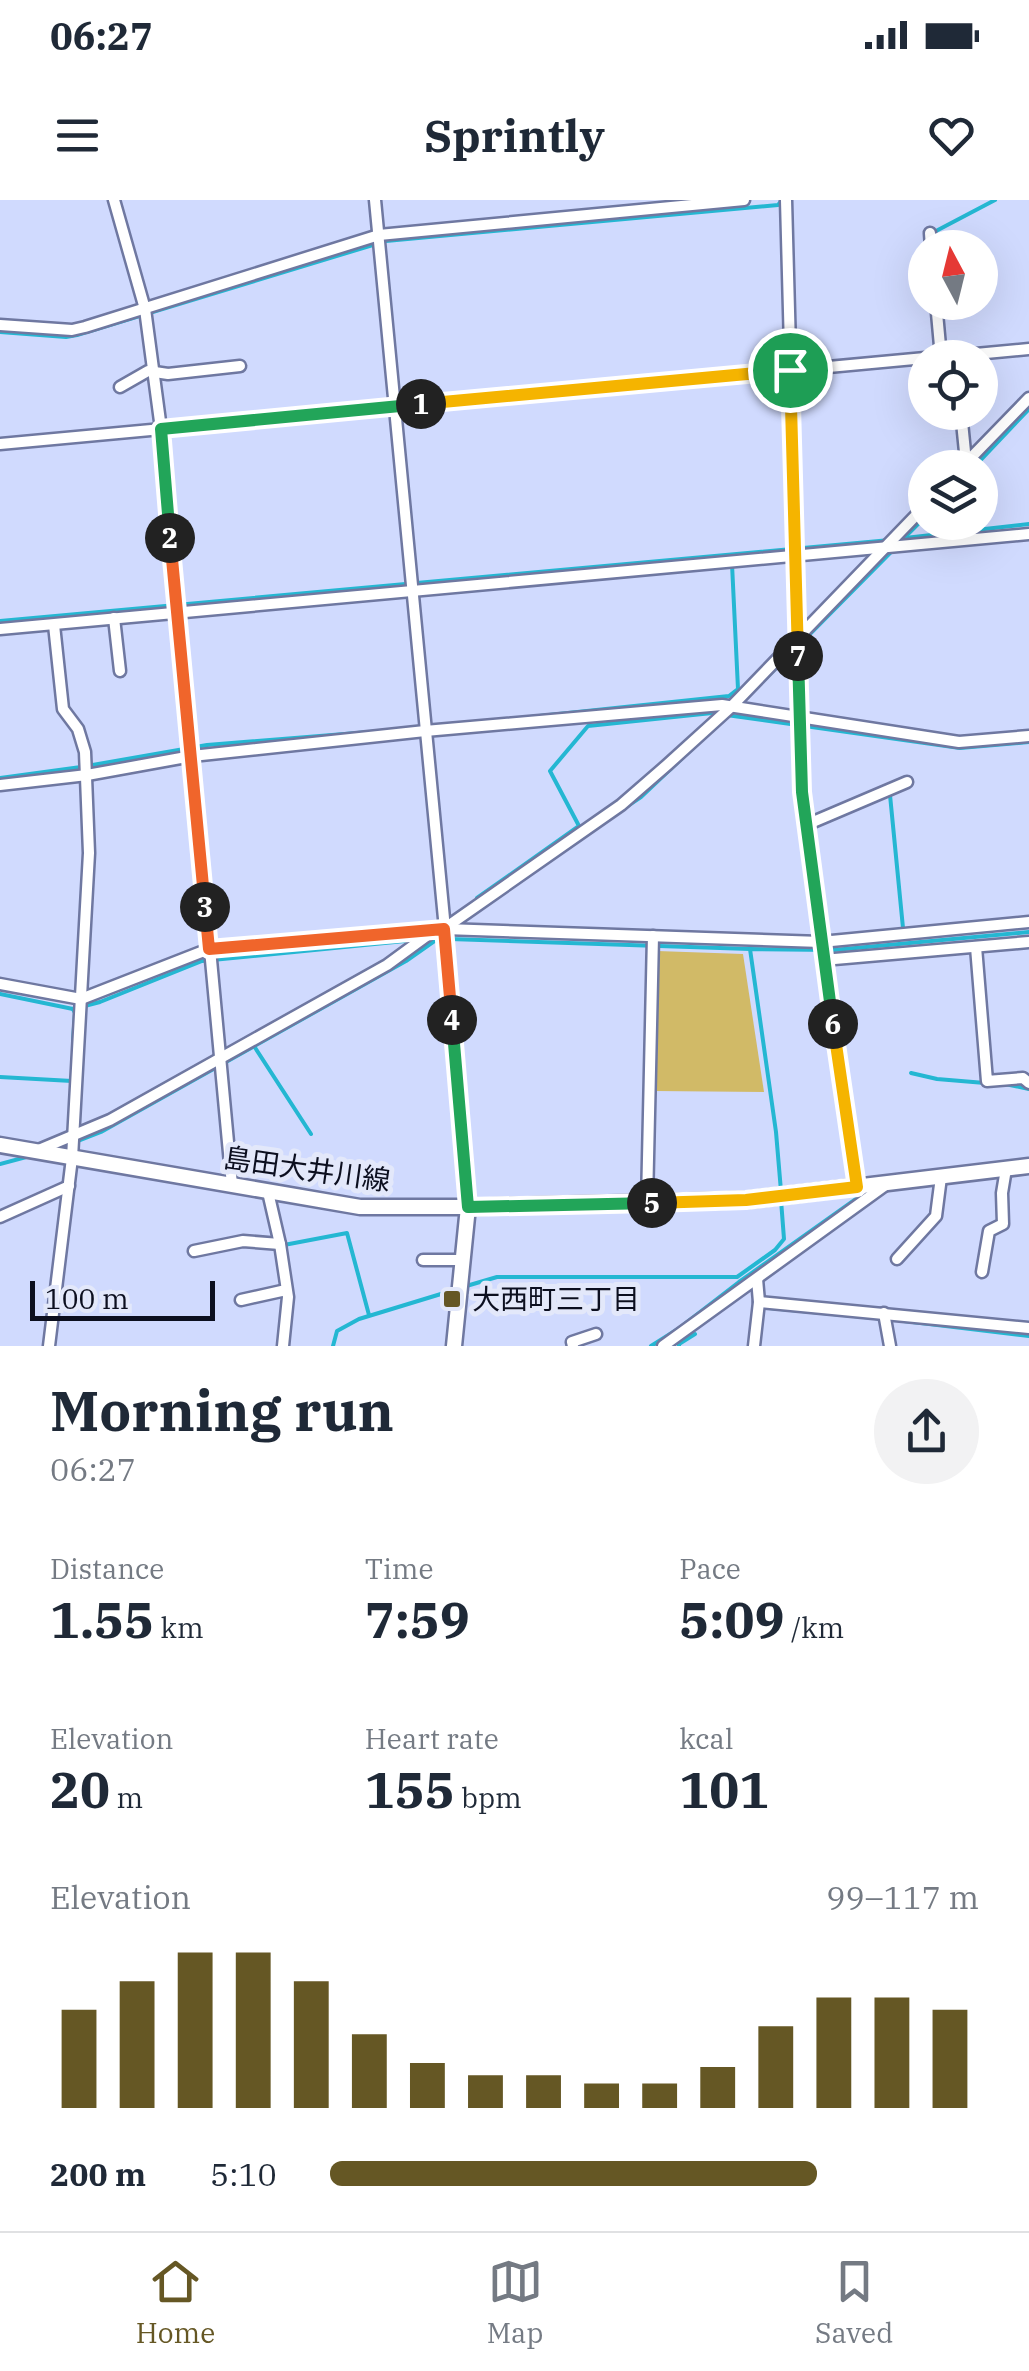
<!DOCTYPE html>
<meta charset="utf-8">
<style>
body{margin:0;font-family:"IBM Plex Serif","Noto Sans JP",serif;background:#f2f2f3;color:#1f2937;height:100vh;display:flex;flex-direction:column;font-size:38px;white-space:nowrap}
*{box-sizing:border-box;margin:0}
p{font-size:32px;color:#747a83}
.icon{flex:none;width:55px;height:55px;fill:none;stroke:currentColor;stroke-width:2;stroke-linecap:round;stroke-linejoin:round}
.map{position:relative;height:1146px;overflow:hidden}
.drawer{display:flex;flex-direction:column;background:#fff;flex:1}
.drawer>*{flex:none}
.needle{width:65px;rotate:353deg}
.fabs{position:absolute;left:908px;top:30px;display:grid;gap:20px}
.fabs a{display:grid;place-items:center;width:90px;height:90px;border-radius:50%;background:#fff;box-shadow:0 10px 40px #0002;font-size:50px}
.scale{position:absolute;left:30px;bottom:25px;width:185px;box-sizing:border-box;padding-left:10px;border:5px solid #0c0f1f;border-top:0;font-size:28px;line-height:35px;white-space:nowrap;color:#0c0f1f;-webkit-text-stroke:8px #e3e8fa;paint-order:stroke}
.pin{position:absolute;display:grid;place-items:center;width:85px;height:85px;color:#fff;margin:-42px;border:5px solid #fff;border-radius:50%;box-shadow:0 2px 10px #0007}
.km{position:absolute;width:50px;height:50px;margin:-25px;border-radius:50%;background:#222;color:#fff;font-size:28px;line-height:50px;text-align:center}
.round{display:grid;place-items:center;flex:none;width:105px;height:105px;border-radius:52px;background:#f2f2f3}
.overview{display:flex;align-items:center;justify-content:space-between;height:170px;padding:0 50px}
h1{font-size:55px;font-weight:700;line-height:75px}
.stats{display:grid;grid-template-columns:repeat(3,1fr);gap:15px;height:170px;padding:10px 50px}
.stats div{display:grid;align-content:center}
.stats b{font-size:50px;font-weight:700}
.stats small{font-size:28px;font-weight:400}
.stats p{font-size:28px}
.chart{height:280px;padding:20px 50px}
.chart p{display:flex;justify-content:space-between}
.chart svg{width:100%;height:180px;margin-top:10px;stroke:#655724;stroke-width:6}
ul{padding:0 50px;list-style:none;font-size:32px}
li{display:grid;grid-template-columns:160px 120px 1fr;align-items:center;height:75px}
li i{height:25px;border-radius:12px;background:#655724}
.status{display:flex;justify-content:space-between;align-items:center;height:70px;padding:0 50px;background:#fff;direction:ltr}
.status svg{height:28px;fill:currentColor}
header{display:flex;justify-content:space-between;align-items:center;height:130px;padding:0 50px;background:#fff;font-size:45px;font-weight:700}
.tab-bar{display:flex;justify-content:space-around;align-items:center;height:140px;border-top:2px solid #e0e1e3;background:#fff;font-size:28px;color:#747a83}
.tab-bar a{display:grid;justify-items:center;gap:5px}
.tab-bar .on{color:#655724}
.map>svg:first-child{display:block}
.green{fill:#d1ba67}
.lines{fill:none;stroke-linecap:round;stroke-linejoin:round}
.stream{stroke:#24b7d2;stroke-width:4}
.street-casing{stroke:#6f78a1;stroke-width:15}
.secondary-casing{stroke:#6f78a1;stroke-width:19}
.street{stroke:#fff;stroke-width:10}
.secondary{stroke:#fff;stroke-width:14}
.split-1-casing{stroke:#fff;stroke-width:20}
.split-2-casing{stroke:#fff;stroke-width:20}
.split-3-casing{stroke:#fff;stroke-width:20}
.split-4-casing{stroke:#fff;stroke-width:20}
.split-5-casing{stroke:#fff;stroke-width:20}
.split-6-casing{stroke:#fff;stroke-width:20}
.split-7-casing{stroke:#fff;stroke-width:20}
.split-8-casing{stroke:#fff;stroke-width:20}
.split-1{stroke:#f5b400;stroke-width:12}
.split-2{stroke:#22a559;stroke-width:12}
.split-3{stroke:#f0652b;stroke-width:12}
.split-4{stroke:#f0652b;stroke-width:12}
.split-5{stroke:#22a559;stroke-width:12}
.split-6{stroke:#f5b400;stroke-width:12}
.split-7{stroke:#22a559;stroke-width:12}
.split-8{stroke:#f5b400;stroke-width:12}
.poi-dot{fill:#655724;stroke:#e3e8fa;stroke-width:4}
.labels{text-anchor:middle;stroke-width:10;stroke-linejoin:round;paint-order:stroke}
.street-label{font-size:28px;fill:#0c0f1f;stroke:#e3e8fa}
.poi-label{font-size:28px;fill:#0c0f1f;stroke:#e3e8fa;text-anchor:start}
</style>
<div class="status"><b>06:27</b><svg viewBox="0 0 49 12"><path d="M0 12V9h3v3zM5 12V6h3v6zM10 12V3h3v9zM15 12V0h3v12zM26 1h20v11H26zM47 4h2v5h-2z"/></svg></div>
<header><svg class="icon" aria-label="menu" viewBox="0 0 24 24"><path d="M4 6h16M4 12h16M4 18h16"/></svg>Sprintly<svg class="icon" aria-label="heart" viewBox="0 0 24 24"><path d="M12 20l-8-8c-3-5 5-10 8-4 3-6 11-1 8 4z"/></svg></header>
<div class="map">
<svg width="1029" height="1146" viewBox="0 0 1029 1146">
<rect width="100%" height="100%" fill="#d0dafe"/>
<path class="green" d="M 657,751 L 743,754 L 764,892 L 654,891 Z"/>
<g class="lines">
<g class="stream">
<path d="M 936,31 L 995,0"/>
<path d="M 0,132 L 66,137 L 77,135 L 386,41 L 778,5 L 782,0"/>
<path d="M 973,268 L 1029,209"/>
<path d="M 905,338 L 1029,324"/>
<path d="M 900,342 L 925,317"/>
<path d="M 0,421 L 890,340"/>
<path d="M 802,442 L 894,349"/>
<path d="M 742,502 L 795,449"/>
<path d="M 511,519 L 729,496 L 738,489 L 732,364"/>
<path d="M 0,578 L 81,567 L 207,545 L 382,531"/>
<path d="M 890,595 L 903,728"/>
<path d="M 623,609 L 641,597 L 695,546"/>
<path d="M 477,698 L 579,626 L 550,571 L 588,526 L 712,513 L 960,548 L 1029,542"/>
<path d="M 450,739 L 750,749"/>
<path d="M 0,794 L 73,809"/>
<path d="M 73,841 L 75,813 L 73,809 L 100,802 L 202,761 L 415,740"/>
<path d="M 254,846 L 311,934"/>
<path d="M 911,873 L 937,879 L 985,883"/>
<path d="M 0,877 L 72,881"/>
<path d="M 1005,884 L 1029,889"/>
<path d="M 78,941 L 101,932 L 406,761 L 443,735"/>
<path d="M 0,964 L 30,956"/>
<path d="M 781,991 L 776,932 L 750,749 L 834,750 L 1029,732"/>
<path d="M 284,1045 L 347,1033 L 369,1115"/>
<path d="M 463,1087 L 497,1077 L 737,1077 L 775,1050 L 784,1039 L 781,1000"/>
<path d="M 770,1108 L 885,1119"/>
<path d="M 904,1121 L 1029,1136"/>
<path d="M 333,1146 L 337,1131 L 359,1119 L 454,1090"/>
<path d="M 651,1146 L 678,1129 L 739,1082 L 856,999"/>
<path d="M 679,1146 L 679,1144 L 695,1134"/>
</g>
<g class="street-casing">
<g id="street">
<path d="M 114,0 L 145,109 L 161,229 L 176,411 L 192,556 L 232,985"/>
<path d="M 375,0 L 445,729 L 468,1007"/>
<path d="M 786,0 L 802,592 L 823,760 L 857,987"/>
<path d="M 930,33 L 931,48"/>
<path d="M 936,102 L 941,157"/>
<path d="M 0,125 L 72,130 L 85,127 L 379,35 L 744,0"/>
<path d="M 933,158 L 1029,149"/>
<path d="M 120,187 L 148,171 L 168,174 L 240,166"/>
<path d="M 961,212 L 966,262"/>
<path d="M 0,244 L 925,158"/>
<path d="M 961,268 L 1029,198"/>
<path d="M 114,418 L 120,471"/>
<path d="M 0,429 L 1029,334"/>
<path d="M 0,585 L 87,575 L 192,556 L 425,531 L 722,505 L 959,542 L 1029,536"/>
<path d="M 806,625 L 907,582"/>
<path d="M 445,728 L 621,605 L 667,565 L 732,506 L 925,306"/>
<path d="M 976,747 L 987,881 L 1023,878 L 1029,883"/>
<path d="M 823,760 L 1029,742"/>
<path d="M 0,784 L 81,799 L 209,749 L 445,729 L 821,742 L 1029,722"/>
<path d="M 36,951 L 110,920 L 387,765 L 432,732"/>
<path d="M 268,992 L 280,1044 L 288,1097 L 283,1146"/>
<path d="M 647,1003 L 653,736"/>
<path d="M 0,1017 L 69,986"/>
<path d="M 194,1051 L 243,1041 L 280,1044"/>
<path d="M 897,1059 L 936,1016 L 941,977"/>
<path d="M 423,1060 L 463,1060"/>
<path d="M 982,1072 L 989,1031 L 1003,1024 L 1002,993 L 1006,969"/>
<path d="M 241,1100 L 286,1090"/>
<path d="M 759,1102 L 1029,1128"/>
<path d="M 884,1113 L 890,1146"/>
<path d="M 49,1146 L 72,958 L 89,653 L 85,552 L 78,529 L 63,509 L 54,425"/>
<path d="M 573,1146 L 572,1142 L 596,1134"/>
<path d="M 663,1146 L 887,984"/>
<path d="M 754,1146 L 759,1102 L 757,1079"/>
</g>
</g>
<g class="secondary-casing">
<g id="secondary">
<path d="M 0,945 L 360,1007 L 468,1007 L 746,1000 L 1029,966"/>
<path d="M 454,1146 L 468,1007"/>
</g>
</g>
<use href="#street" class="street"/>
<use href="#secondary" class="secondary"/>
</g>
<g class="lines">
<g class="split-1-casing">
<path id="split-1" d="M 421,204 L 790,170"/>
</g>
<g class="split-2-casing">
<path id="split-2" d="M 170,338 L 161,229 L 421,204"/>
</g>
<g class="split-3-casing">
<path id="split-3" d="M 170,338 L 205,707"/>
</g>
<g class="split-4-casing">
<path id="split-4" d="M 205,707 L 209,749 L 444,729 L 452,820"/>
</g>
<g class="split-5-casing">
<path id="split-5" d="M 452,820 L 468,1007 L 652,1003"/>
</g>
<g class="split-6-casing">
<path id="split-6" d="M 652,1003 L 746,1000 L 857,987 L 833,824"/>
</g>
<g class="split-7-casing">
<path id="split-7" d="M 798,456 L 802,592 L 833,824"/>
</g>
<g class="split-8-casing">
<path id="split-8" d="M 790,170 L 798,456"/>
</g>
<use href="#split-1" class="split-1"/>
<use href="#split-2" class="split-2"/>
<use href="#split-3" class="split-3"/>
<use href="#split-4" class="split-4"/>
<use href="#split-5" class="split-5"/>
<use href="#split-6" class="split-6"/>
<use href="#split-7" class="split-7"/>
<use href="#split-8" class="split-8"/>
</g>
<rect class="poi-dot" x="442" y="1089" width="20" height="20" rx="5"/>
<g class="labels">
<g class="street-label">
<text transform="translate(307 969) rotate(8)" y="10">島田大井川線</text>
</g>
<g class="poi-label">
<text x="472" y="1109">大西町三丁目</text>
</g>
</g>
</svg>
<div class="fabs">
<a><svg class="needle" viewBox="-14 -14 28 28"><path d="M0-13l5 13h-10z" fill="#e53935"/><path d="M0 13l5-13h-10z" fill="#747a83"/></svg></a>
<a><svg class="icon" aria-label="locate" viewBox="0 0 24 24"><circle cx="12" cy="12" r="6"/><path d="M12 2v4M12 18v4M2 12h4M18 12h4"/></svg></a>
<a><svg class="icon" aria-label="layers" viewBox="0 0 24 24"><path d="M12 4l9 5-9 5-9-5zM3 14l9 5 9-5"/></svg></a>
</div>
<div class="scale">100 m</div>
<div class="pin" style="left:790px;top:170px;background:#1e9e55"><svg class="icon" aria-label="arrive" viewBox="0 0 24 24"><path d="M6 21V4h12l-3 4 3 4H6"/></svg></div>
<b class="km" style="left:421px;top:204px">1</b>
<b class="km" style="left:170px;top:338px">2</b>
<b class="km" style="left:205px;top:707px">3</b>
<b class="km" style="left:452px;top:820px">4</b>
<b class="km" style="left:652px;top:1003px">5</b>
<b class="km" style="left:833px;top:824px">6</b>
<b class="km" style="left:798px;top:456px">7</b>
</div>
<section class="drawer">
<div class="overview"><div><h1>Morning run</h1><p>06:27</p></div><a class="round"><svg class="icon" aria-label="share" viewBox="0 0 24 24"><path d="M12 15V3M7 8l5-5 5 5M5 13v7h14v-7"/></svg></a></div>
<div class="stats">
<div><p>Distance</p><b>1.55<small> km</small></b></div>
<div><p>Time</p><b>7:59</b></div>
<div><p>Pace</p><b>5:09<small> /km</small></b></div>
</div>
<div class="stats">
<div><p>Elevation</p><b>20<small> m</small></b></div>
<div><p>Heart rate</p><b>155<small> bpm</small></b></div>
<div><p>kcal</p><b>101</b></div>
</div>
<div class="chart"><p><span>Elevation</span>99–117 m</p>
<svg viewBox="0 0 160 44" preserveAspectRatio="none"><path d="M5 44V20M15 44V13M25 44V6M35 44V6M45 44V13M55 44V26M65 44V33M75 44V36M85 44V36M95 44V38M105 44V38M115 44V34M125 44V24M135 44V17M145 44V17M155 44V20"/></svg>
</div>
<ul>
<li><b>200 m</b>5:10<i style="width:75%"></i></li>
</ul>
</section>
<nav class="tab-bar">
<a class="on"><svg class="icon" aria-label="home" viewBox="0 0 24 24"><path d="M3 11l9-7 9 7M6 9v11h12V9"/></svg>Home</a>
<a><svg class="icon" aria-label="map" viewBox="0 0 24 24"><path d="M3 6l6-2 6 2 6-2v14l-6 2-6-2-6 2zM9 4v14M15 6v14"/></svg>Map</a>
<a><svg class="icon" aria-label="saved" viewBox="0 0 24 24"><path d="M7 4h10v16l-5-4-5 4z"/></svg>Saved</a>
</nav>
